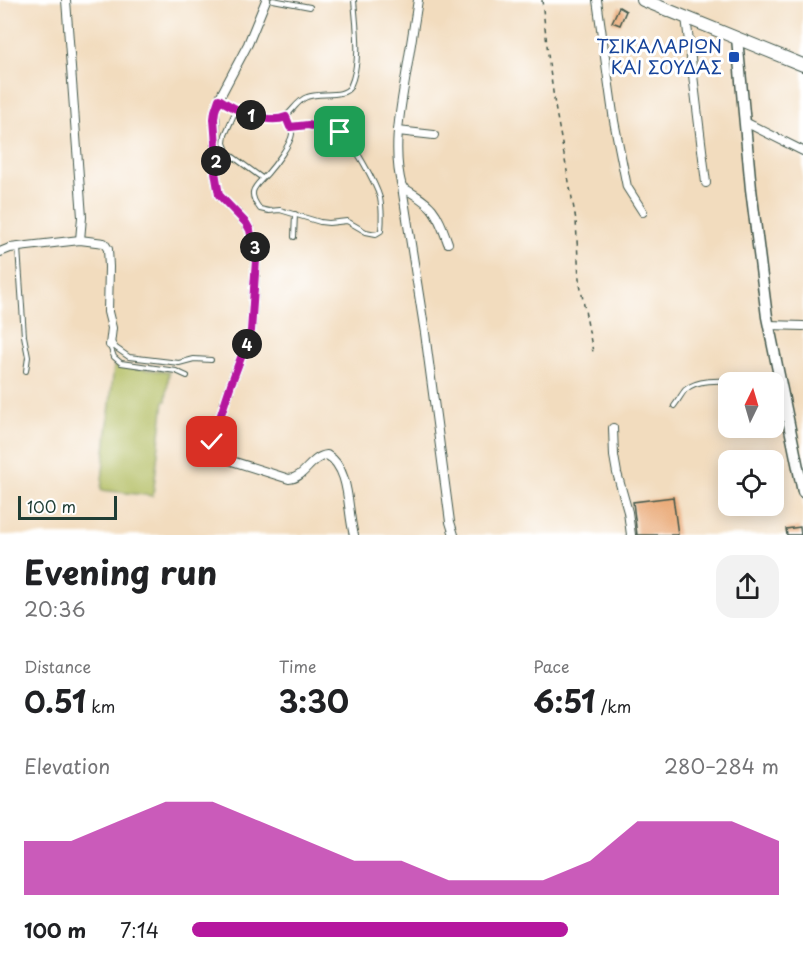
<!DOCTYPE html>
<meta charset="utf-8">
<style>
body{margin:0;font-family:"Playpen Sans",sans-serif;background:#f2f2f2;color:#202124;height:100vh;display:flex;flex-direction:column;font-size:22px;white-space:nowrap}
*{box-sizing:border-box;margin:0}
p{font-size:20px;color:#757577}
.icon{flex:none;width:33px;height:33px;fill:none;stroke:currentColor;stroke-width:2;stroke-linecap:round;stroke-linejoin:round}
.map{position:relative;height:535px;overflow:hidden}
.side{display:flex;flex-direction:column;background:#fff;flex:1}
.side>*{flex:none}
.needle{width:39px;rotate:5deg}
.fabs{position:absolute;left:718px;top:372px;display:grid;gap:12px}
.fabs a{display:grid;place-items:center;width:66px;height:66px;border-radius:12px;background:#fff;box-shadow:0 3px 15px #0003;font-size:30px}
.scale{position:absolute;left:18px;bottom:15px;width:99px;box-sizing:border-box;padding-left:6px;border:3px solid #1f3d34;border-top:0;font-size:16px;line-height:21px;white-space:nowrap;color:#1f3d34;-webkit-text-stroke:4px #fff;paint-order:stroke}
.pin{position:absolute;display:grid;place-items:center;width:51px;height:51px;color:#fff;margin:-26px;border-radius:12px;box-shadow:0 3px 9px #0006}
.km{position:absolute;width:30px;height:30px;margin:-15px;border-radius:50%;background:#222;color:#fff;font-size:16px;line-height:30px;text-align:center}
.round{display:grid;place-items:center;flex:none;width:63px;height:63px;border-radius:18px;background:#f2f2f2}
.overview{display:flex;align-items:center;justify-content:space-between;height:102px;padding:0 24px}
h1{font-size:33px;font-weight:700;line-height:45px}
.figures{display:grid;grid-template-columns:repeat(3,1fr);gap:9px;height:102px;padding:6px 24px}
.figures div{display:grid;align-content:center}
.figures b{font-size:30px;font-weight:700}
.figures small{font-size:16px;font-weight:400}
.figures p{font-size:16px}
.chart{height:168px;padding:12px 24px}
.chart p{display:flex;justify-content:space-between}
.chart svg{width:100%;height:108px;margin-top:6px;fill:#b5179e;opacity:.7}
ul{padding:0 24px;list-style:none;font-size:20px}
li{display:grid;grid-template-columns:96px 72px 1fr;align-items:center;height:45px}
li i{height:15px;border-radius:8px;background:#b5179e}
.map>svg:first-child{display:block}
.green{fill:#b0bb5d;stroke:#687c48;stroke-width:1.5}
.building{fill:#eaab79}
.lines{fill:none;stroke-linecap:round;stroke-linejoin:round}
.lane-casing{stroke:#3f5549;stroke-width:6}
.street-casing{stroke:#3f5549;stroke-width:10}
.secondary-casing{stroke:#3f5549;stroke-width:13}
.primary-casing{stroke:#3f5549;stroke-width:14}
.path{stroke:#3f5549;stroke-width:1.5;stroke-dasharray:4.5 4.5;stroke-linecap:butt}
.lane{stroke:#fff;stroke-width:4}
.street{stroke:#fff;stroke-width:8}
.secondary{stroke:#fff;stroke-width:10}
.primary{stroke:#fff;stroke-width:12}
.route-casing{stroke:#fff;stroke-width:12}
.route{stroke:#b5179e;stroke-width:8}
.transit-dot{fill:#1a4fb4;stroke:#fff;stroke-width:2}
.labels{text-anchor:middle;stroke-width:6;stroke-linejoin:round;paint-order:stroke}
.transit-label{font-size:18px;fill:#164399;stroke:#fff;text-anchor:end}
</style>
<div class="map">
<svg width="803" height="535" viewBox="0 0 803 535">
<rect width="100%" height="100%" fill="#fff"/>
<filter id="ink" filterUnits="userSpaceOnUse"><feTurbulence type="fractalNoise" baseFrequency=".0167" numOctaves="2"/><feDisplacementMap in="SourceGraphic" scale="12" xChannelSelector="R" yChannelSelector="G"/><feConvolveMatrix kernelMatrix="1 2 1 2 8 2 1 2 1" color-interpolation-filters="sRGB"/></filter>
<filter id="wash" filterUnits="userSpaceOnUse"><feTurbulence type="fractalNoise" baseFrequency=".008" numOctaves="4" result="noise"/><feDisplacementMap in="SourceGraphic" scale="24" xChannelSelector="R" yChannelSelector="G"/><feGaussianBlur stdDeviation="1.35" result="paint"/><feColorMatrix in="noise" values="0 0 0 0 0 0 0 0 0 0 0 0 0 0 0 0 0 1.4 0 .05"/><feComposite in="paint" operator="in"/></filter>
<g filter="url(#wash)">
<rect width="100%" height="100%" fill="#f2dcbe"/>
<path class="green" d="M 114,366 L 169,372 L 166,401 L 164,401 L 153,496 L 101,490 Z"/>
<g id="blocks">
<g class="building">
<path d="M 619,7 L 626,11 L 620,25 L 612,22 Z"/>
<path d="M 673,497 L 678,535 L 637,535 L 633,502 Z"/>
<path d="M 800,527 L 801,535 L 787,535 L 786,529 Z"/>
</g>
</g>
</g>
<g filter="url(#ink)">
<use href="#blocks" fill-opacity="0" stroke="#3f5549" stroke-width="1.5"/>
<g class="lines">
<g class="lane-casing">
<g id="lane">
<path d="M 273,0 L 310,7"/>
<path d="M 219,99 C 234,109 248,114 266,117 C 270,118 275,120 279,119 C 290,118 295,101 307,97 C 320,92 344,98 350,87 C 362,61 356,27 354,0"/>
<path d="M 236,110 L 225,135 L 224,143 L 228,153 L 262,178"/>
<path d="M 286,117 C 289,122 292,128 292,134 C 291,144 274,166 267,174 C 255,187 246,191 260,209 L 269,211 L 280,210 L 320,222 L 329,223 L 347,221 L 366,232 L 376,234 L 381,231 C 382,220 382,208 380,198 C 376,184 353,141 341,133 C 331,125 303,125 290,127"/>
<path d="M 294,237 L 295,214"/>
<path d="M 18,248 L 24,336 L 28,357 L 26,371"/>
<path d="M 111,341 L 116,348 L 129,357 L 179,363 L 194,359 L 211,360"/>
<path d="M 110,346 L 114,357 L 121,363 L 176,371 L 187,376"/>
<path d="M 674,406 C 678,401 681,395 685,390 C 699,376 733,382 751,382"/>
</g>
</g>
<g class="street-casing">
<g id="street">
<path d="M 66,0 L 82,217 L 80,240"/>
<path d="M 266,0 L 248,44 L 221,95 L 215,111 L 216,145 L 215,172 L 219,195 L 246,223 L 250,230 L 255,246 L 256,260 L 251,331 L 231,384 L 212,442 L 213,451 L 219,457 L 289,479 C 305,478 310,457 327,455 C 351,468 347,512 354,535"/>
<path d="M 418,0 C 414,25 410,50 406,75 C 400,111 392,151 402,187 L 425,333 L 450,522 L 454,535"/>
<path d="M 597,0 L 614,121 L 627,187 L 643,212"/>
<path d="M 686,17 L 706,183"/>
<path d="M 745,122 L 803,151"/>
<path d="M 398,131 L 434,135"/>
<path d="M 402,187 C 433,205 436,209 448,243"/>
<path d="M 0,252 L 10,248 L 80,240 L 104,243 L 108,249 L 109,267 L 108,312 L 112,328 L 110,345"/>
<path d="M 769,325 L 803,326"/>
<path d="M 613,428 L 614,456 L 617,473 L 628,512 L 631,535"/>
</g>
</g>
<g class="secondary-casing">
<path id="secondary" d="M 737,38 L 751,189 L 767,317 L 803,492"/>
</g>
<g class="primary-casing">
<path id="primary" d="M 643,0 L 803,65"/>
</g>
<path class="path" d="M 542,0 L 549,63 L 555,106 L 576,220 L 579,279 L 593,352"/>
<use href="#lane" class="lane"/>
<use href="#street" class="street"/>
<use href="#secondary" class="secondary"/>
<use href="#primary" class="primary"/>
</g>
</g>
<g class="lines" filter="url(#ink)">
<g class="route-casing">
<path id="route" d="M 212,442 L 231,384 L 251,331 L 256,260 L 250,230 L 246,223 L 219,195 L 215,172 L 216,145 L 214,119 L 215,111 L 219,99 C 235,110 267,125 286,117 L 290,127 L 308,125 L 340,132"/>
</g>
<use href="#route" class="route"/>
</g>
<rect class="transit-dot" x="728" y="51" width="12" height="12" rx="3"/>
<g class="labels">
<g class="transit-label">
<text x="722" y="53">ΤΣΙΚΑΛΑΡΙΩΝ<tspan x="722" dy="21">ΚΑΙ ΣΟΥΔΑΣ</tspan></text>
</g>
</g>
</svg>
<div class="fabs">
<a><svg class="needle" viewBox="-14 -14 28 28"><path d="M0-13l5 13h-10z" fill="#e53935"/><path d="M0 13l5-13h-10z" fill="#757577"/></svg></a>
<a><svg class="icon" aria-label="locate" viewBox="0 0 24 24"><circle cx="12" cy="12" r="6"/><path d="M12 2v4M12 18v4M2 12h4M18 12h4"/></svg></a>
</div>
<div class="scale">100 m</div>
<div class="pin" style="left:340px;top:132px;background:#1e9e55"><svg class="icon" aria-label="arrive" viewBox="0 0 24 24"><path d="M6 21V4h12l-3 4 3 4H6"/></svg></div>
<div class="pin" style="left:212px;top:442px;background:#d93025"><svg class="icon" aria-label="check" viewBox="0 0 24 24"><path d="M5 12l5 5 9-10"/></svg></div>
<b class="km" style="left:251px;top:115px">1</b>
<b class="km" style="left:216px;top:161px">2</b>
<b class="km" style="left:255px;top:247px">3</b>
<b class="km" style="left:247px;top:344px">4</b>
</div>
<section class="side">
<div class="overview"><div><h1>Evening run</h1><p>20:36</p></div><a class="round"><svg class="icon" aria-label="share" viewBox="0 0 24 24"><path d="M12 15V3M7 8l5-5 5 5M5 13v7h14v-7"/></svg></a></div>
<div class="figures">
<div><p>Distance</p><b>0.51<small> km</small></b></div>
<div><p>Time</p><b>3:30</b></div>
<div><p>Pace</p><b>6:51<small> /km</small></b></div>
</div>
<div class="chart"><p><span>Elevation</span>280–284 m</p>
<svg viewBox="0 0 160 44" preserveAspectRatio="none"><path d="M0 44V22L10 22L20 14L30 6L40 6L50 14L60 22L70 30L80 30L90 38L100 38L110 38L120 30L130 14L140 14L150 14L160 22V44z"/></svg>
</div>
<ul>
<li><b>100 m</b>7:14<i style="width:64%"></i></li>
</ul>
</section>
